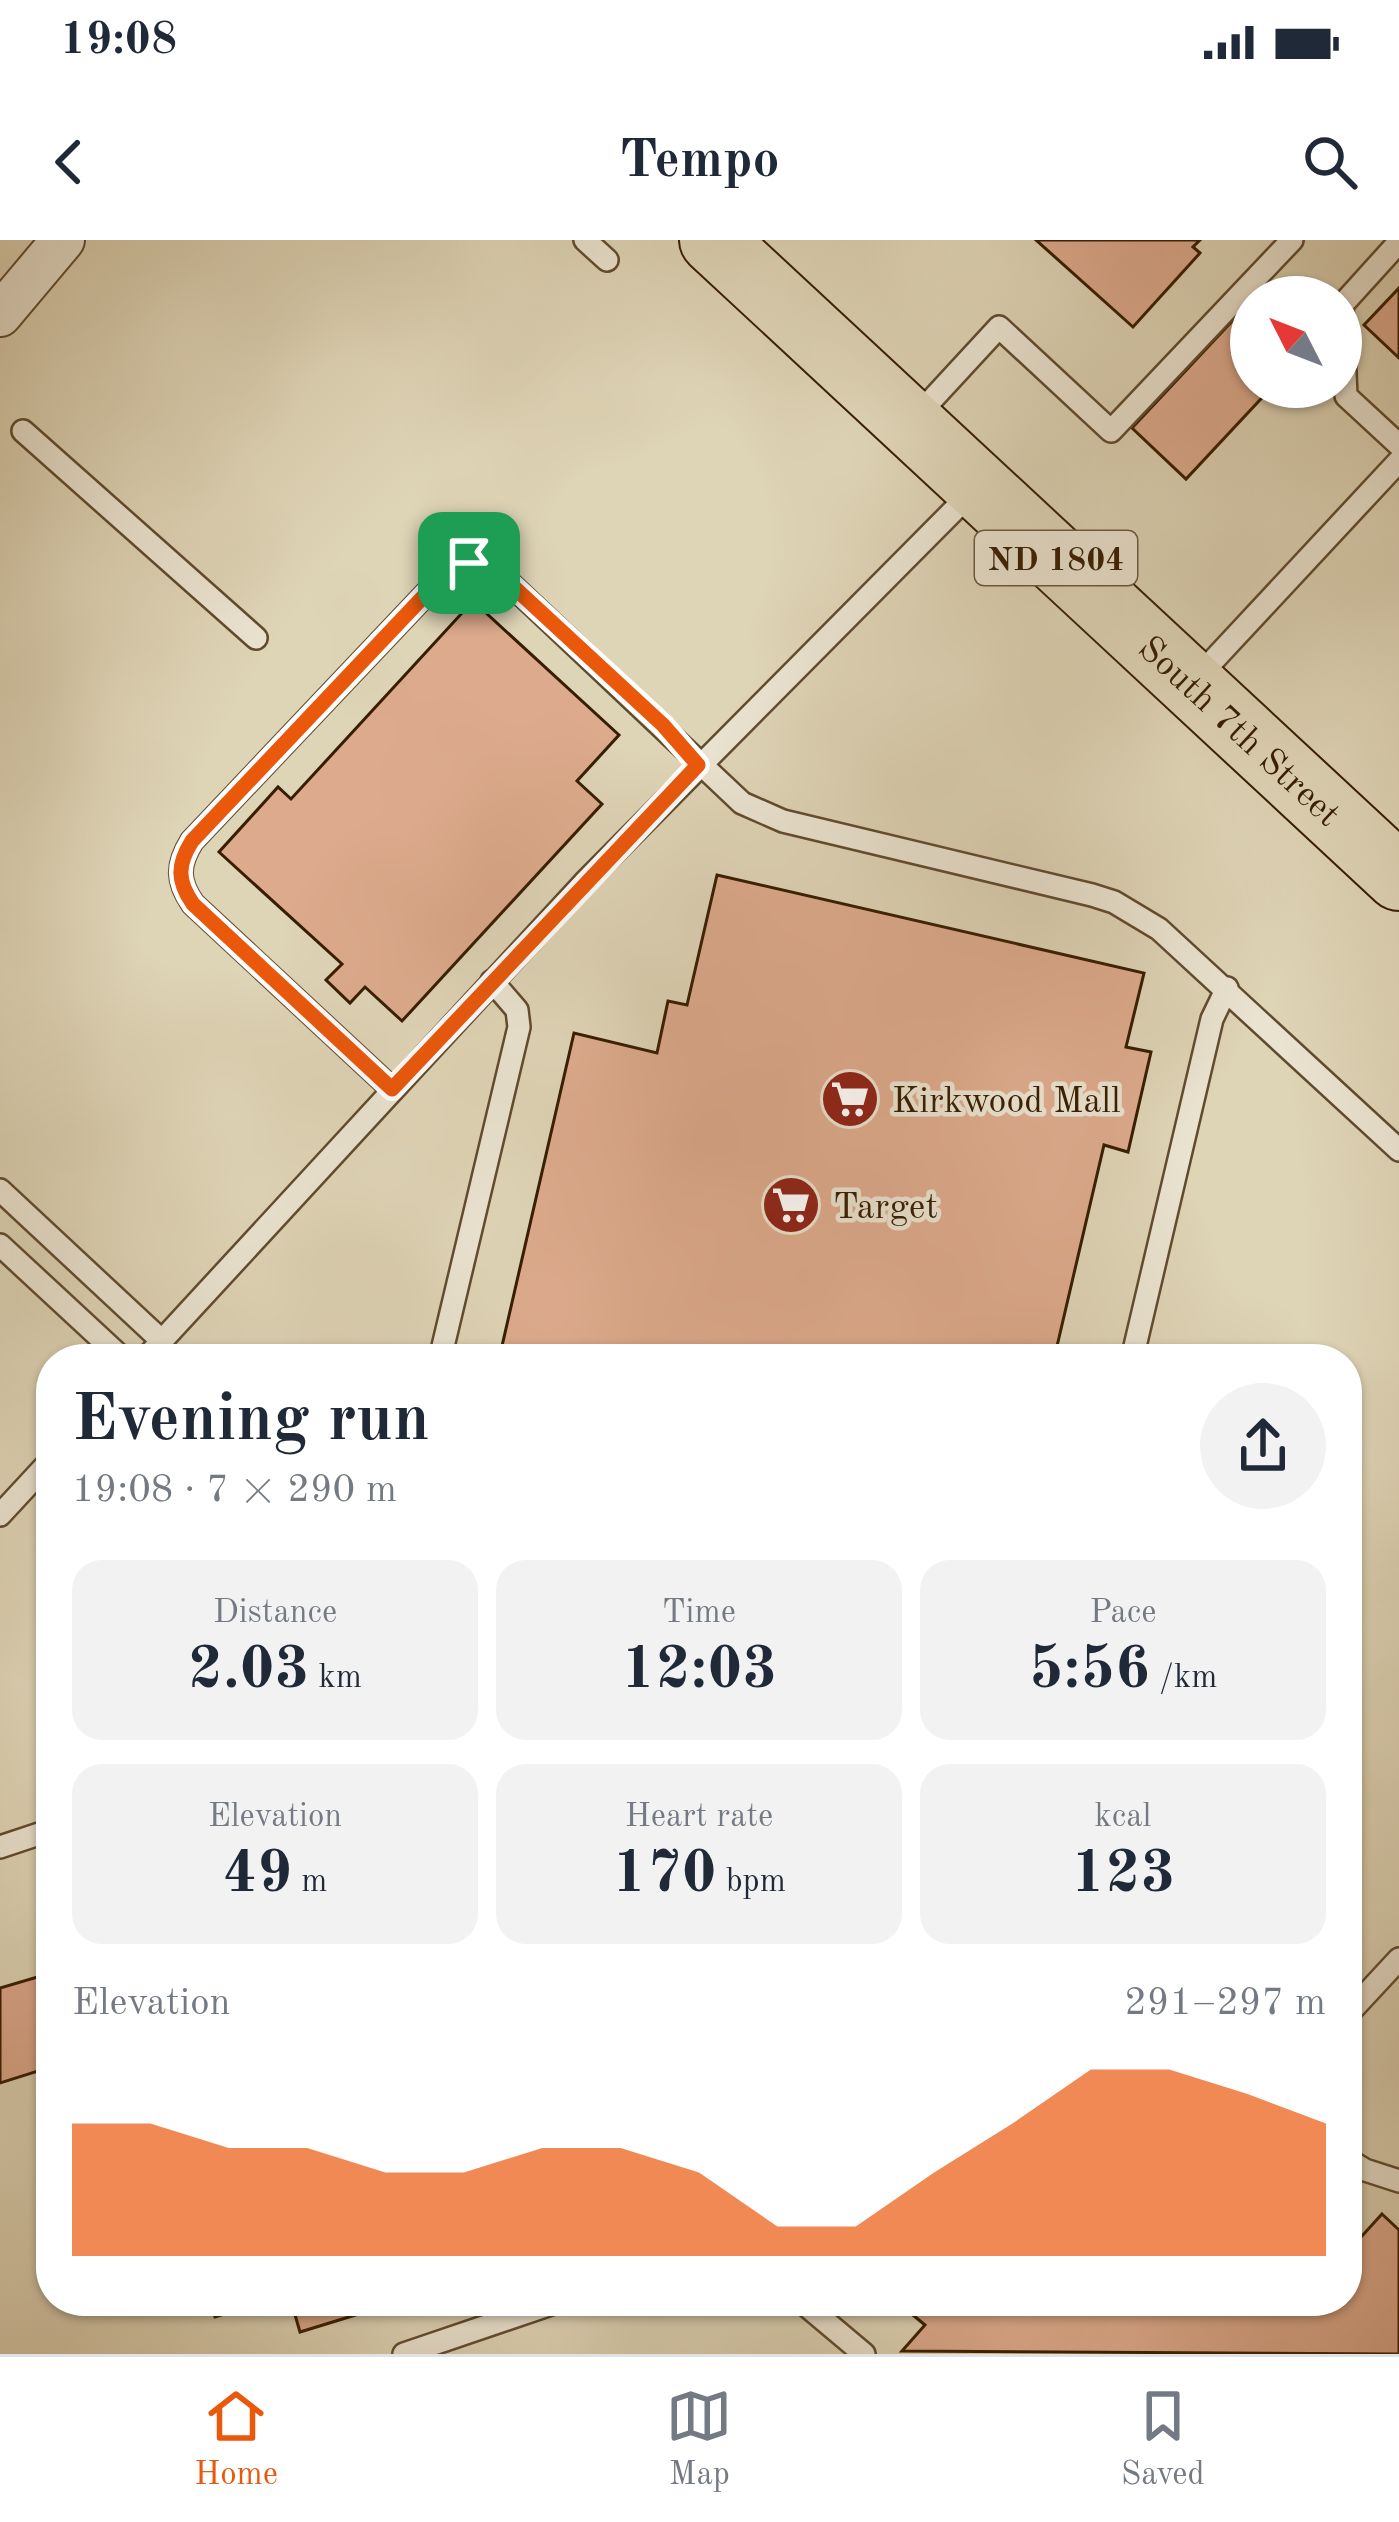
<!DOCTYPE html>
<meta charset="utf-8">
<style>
body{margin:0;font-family:"Old Standard TT",serif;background:#f2f2f3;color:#1f2937;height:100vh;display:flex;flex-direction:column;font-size:45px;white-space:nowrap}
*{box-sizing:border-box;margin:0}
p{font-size:39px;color:#747a83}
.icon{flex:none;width:66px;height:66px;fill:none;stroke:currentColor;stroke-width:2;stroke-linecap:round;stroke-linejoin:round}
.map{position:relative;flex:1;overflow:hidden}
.sheet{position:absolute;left:36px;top:1104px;width:1326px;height:972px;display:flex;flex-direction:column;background:#fff;border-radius:48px;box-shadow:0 3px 9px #0004}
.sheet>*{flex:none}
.needle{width:78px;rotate:312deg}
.controls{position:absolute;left:1230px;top:36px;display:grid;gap:24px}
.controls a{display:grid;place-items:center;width:132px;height:132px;border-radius:50%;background:#fff;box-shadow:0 3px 9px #0004;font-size:60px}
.pin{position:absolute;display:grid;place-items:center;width:102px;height:102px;color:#fff;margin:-51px;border-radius:24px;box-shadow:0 6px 18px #0006}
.round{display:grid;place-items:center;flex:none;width:126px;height:126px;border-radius:63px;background:#f2f2f3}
.headline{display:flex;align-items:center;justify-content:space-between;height:204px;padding:0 36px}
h1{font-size:66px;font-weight:600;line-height:90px}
.stats{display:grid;grid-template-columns:repeat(3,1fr);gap:18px;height:204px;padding:12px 36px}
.stats div{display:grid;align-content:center;border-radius:30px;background:#f2f2f3;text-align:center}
.stats b{font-size:60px;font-weight:600}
.stats small{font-size:33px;font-weight:400}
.stats p{font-size:33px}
.chart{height:336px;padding:24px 36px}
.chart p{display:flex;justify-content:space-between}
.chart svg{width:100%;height:216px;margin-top:12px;fill:#ea580c;opacity:.7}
.status{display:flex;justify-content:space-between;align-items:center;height:84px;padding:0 60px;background:#fff;direction:ltr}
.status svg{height:33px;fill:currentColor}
header{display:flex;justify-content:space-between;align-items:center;height:156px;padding:0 36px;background:#fff;font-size:54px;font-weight:600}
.menu{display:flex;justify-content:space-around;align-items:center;height:168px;border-top:3px solid #e0e1e3;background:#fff;font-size:33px;color:#747a83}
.menu a{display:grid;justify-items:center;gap:6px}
.menu .active{color:#ea580c}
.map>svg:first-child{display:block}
.building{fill:#ddaa8d;stroke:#371d01;stroke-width:3}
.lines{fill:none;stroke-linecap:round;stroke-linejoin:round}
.lane-casing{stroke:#614b2e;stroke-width:26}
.street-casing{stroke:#614b2e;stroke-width:46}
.primary-casing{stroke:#371d01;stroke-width:70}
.lane{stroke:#eae3d0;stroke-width:21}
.street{stroke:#eae3d0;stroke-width:42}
.primary{stroke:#ded4b6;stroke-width:66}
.route-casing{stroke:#fff;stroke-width:24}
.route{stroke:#ea580c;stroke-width:15}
.labels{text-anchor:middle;stroke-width:9;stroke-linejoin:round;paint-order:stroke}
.shield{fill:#eae3d0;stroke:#6d583f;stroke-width:3}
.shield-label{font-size:33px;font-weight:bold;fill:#371d01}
.street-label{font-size:36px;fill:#371d01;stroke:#eae3d0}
.poi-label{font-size:36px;fill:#371d01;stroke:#eae3d0;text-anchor:start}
</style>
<div class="status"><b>19:08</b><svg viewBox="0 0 49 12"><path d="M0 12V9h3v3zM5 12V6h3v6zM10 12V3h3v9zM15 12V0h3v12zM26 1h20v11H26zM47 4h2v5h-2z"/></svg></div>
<header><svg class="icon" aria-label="back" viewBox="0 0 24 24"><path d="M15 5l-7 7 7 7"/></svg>Tempo<svg class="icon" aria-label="search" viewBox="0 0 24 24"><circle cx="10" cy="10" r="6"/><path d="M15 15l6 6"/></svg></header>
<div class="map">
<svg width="1399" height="2114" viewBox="0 0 1399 2114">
<rect width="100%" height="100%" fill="#ded4b6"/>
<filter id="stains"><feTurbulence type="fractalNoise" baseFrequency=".00167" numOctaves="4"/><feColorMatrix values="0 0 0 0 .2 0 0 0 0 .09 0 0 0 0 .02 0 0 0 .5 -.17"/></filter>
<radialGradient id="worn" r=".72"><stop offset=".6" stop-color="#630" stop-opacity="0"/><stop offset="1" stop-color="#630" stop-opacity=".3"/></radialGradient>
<g class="building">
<path d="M 1036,0 L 1200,0 L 1193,7 L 1200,13 L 1133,87 Z"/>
<path d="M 1399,48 L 1399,118 L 1364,85 Z"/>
<path d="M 1251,61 L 1251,147 L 1272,147 L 1186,239 L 1132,188 Z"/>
<path d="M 473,361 L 619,495 L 577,541 L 602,564 L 402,781 L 365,747 L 350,763 L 326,740 L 342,724 L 219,612 L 278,547 L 291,559 Z"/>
<path d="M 717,635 L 1144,733 L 1126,807 L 1151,812 L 1128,912 L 1104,905 L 1054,1119 L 499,1119 L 574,793 L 657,813 L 668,761 L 687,765 Z"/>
<path d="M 51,1733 L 51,1827 L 0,1843 L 0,1748 Z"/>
<path d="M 1382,1974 L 1399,1990 L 1399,2114 L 902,2111 L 925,2085 L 896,2061 L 1347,2061 L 1347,1983 L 1362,1996 Z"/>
<path d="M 210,2061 L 268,2061 L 215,2077 Z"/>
<path d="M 291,2061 L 401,2061 L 300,2092 Z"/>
</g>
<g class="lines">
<g class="lane-casing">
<g id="lane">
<path d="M 585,0 L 607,20"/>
<path d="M 1399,2 L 1342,65 L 1346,156 L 1399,205"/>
<path d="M 915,178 L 999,87 L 1111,191 L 1292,0"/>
<path d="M 23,191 L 256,398"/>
<path d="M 1195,440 L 1399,221"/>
<path d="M 392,849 L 193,664 C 177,641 177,625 192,601 L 442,337 L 455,328 L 481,324 L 504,338 L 742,563 L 783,581 L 1092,655 L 1114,662 L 1159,689 L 1399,910"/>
<path d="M 0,950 L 162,1101"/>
<path d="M 0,1005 L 123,1119"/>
<path d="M 145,1119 L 584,643 L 973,251"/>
<path d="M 440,1119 L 519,787 L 517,770 L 492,741"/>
<path d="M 1132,1119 L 1212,779 L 1227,748"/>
<path d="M 0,1275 L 51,1220"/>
<path d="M 0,1607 L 51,1590"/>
<path d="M 1347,1775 L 1399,1719"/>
<path d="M 1347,1919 L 1365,1930 L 1399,1941"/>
<path d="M 801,2061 L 864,2114"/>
<path d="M 404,2114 L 560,2061"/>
</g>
</g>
<g class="street-casing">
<path id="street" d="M 0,75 L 63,0"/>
</g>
<g class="primary-casing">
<g id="primary">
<path id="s1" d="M 713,0 L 1399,637"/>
</g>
</g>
<use href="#lane" class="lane"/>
<use href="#street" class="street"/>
<use href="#primary" class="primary"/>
</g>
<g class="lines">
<g class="route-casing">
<path id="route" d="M 469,323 L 481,324 L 504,338 L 663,485 L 698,525 L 392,849 L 193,664 C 177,641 177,625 192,601 L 442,337 Z"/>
</g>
<use href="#route" class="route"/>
</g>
<defs>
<g id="supermarket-disc" transform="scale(3)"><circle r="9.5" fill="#8f2418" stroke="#eae3d0"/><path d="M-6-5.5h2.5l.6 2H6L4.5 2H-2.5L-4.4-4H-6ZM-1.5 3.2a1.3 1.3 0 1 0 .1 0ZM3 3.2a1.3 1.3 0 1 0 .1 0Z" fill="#fff"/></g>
</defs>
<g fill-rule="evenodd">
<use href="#supermarket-disc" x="850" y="859"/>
<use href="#supermarket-disc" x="791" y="965"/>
</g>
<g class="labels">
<rect class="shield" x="975" y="291" width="162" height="54" rx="9"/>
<g class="shield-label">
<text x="1056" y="330">ND 1804</text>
</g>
<g class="street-label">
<text dy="13" stroke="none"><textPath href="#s1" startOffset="720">South 7th Street</textPath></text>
</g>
<g class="poi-label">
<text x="892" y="872">Kirkwood Mall</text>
<text x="833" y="978">Target</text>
</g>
</g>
<rect width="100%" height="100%" filter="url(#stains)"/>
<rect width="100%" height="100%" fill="url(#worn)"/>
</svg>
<div class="controls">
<a><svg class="needle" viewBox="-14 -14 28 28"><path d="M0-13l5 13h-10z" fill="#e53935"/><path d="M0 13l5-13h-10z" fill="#747a83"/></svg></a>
</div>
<div class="pin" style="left:469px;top:323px;background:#1e9e55"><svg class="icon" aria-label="arrive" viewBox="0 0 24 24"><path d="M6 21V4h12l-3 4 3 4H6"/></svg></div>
<section class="sheet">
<div class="headline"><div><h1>Evening run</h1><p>19:08 · 7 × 290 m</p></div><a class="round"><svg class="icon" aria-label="share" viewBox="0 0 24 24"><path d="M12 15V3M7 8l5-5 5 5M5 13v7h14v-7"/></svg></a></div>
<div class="stats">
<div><p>Distance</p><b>2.03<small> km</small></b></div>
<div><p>Time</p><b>12:03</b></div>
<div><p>Pace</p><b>5:56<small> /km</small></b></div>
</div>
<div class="stats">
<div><p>Elevation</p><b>49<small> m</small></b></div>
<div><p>Heart rate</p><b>170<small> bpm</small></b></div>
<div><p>kcal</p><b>123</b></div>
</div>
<div class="chart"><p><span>Elevation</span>291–297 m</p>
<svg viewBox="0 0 160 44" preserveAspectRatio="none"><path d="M0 44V17L10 17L20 22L30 22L40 27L50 27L60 22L70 22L80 27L90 38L100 38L110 27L120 17L130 6L140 6L150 11L160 17V44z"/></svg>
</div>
</section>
</div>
<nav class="menu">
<a class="active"><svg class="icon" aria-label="home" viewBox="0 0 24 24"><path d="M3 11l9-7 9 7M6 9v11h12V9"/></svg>Home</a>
<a><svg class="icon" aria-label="map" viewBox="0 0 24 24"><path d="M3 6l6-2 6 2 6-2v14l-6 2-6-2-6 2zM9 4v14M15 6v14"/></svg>Map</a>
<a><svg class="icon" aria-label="saved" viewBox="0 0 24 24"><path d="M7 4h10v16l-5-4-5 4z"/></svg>Saved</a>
</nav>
